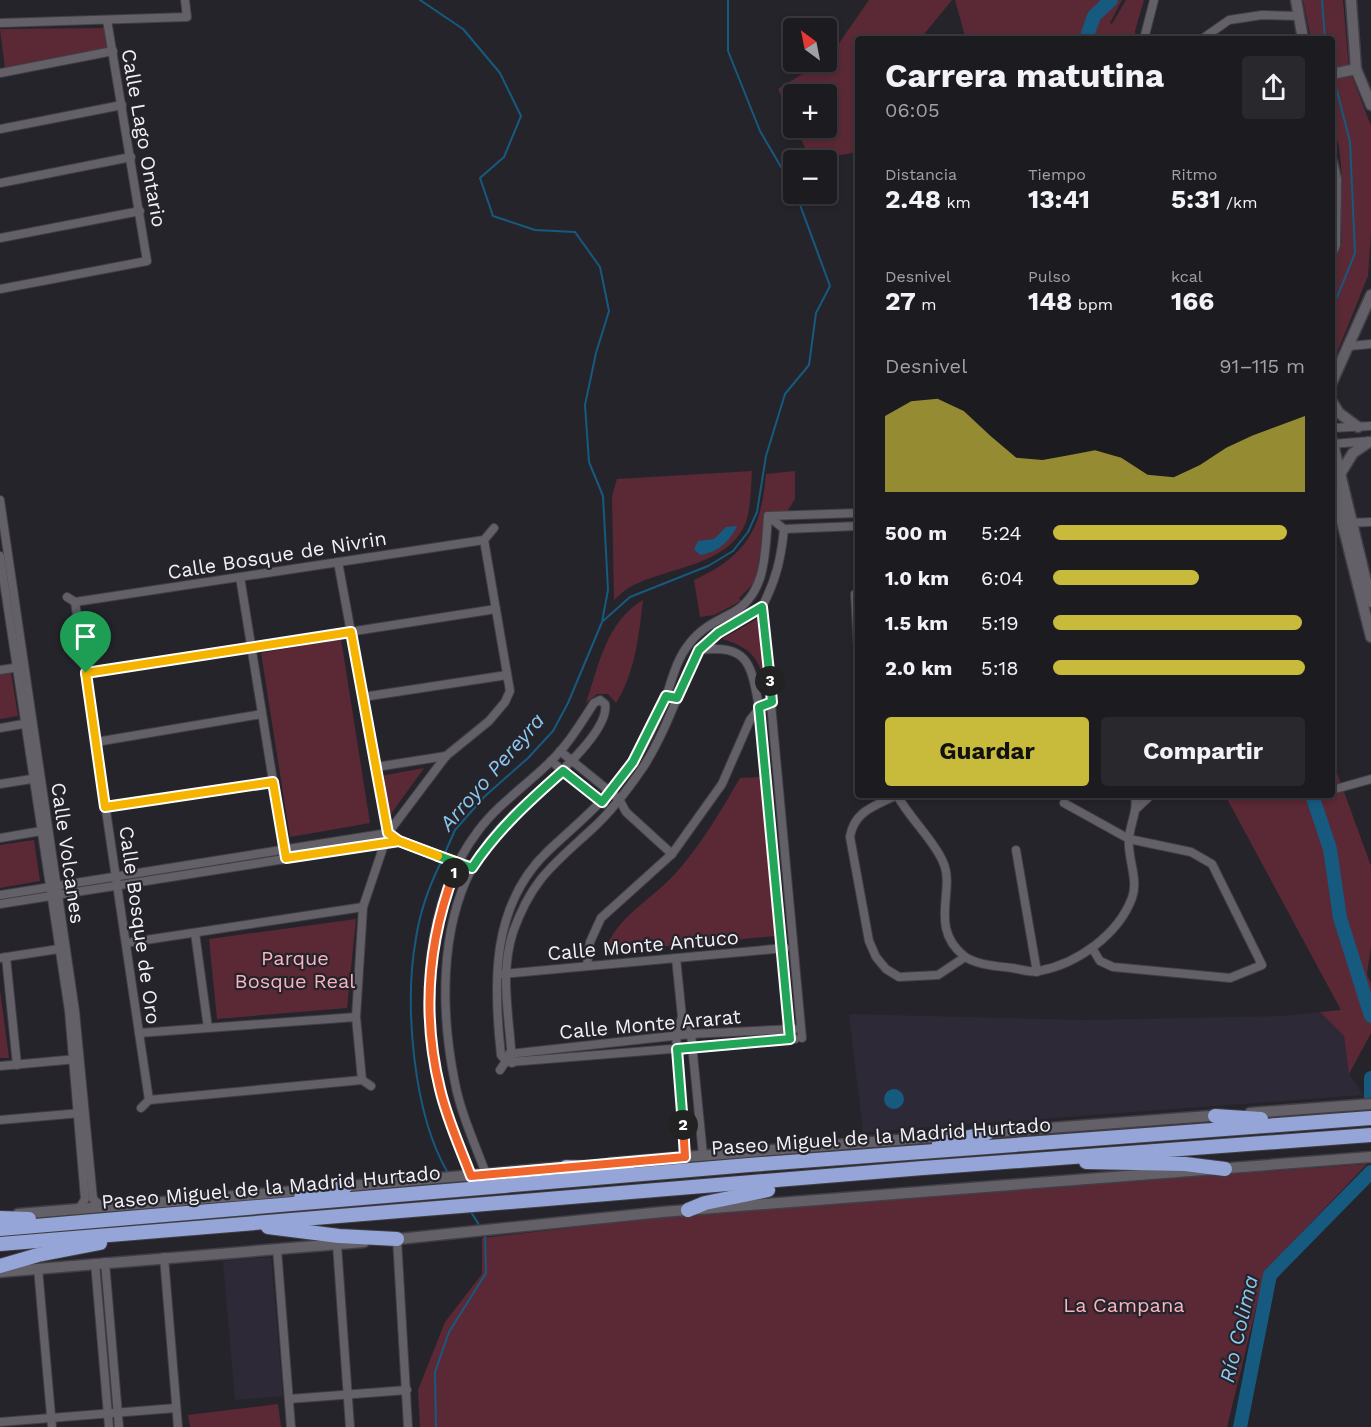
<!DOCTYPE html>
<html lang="es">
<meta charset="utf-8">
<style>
body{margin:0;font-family:"Work Sans",sans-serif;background:#29282d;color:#f1f3f6;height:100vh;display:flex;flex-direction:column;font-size:22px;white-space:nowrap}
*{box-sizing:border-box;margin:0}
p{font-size:20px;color:#a0a1a5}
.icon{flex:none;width:33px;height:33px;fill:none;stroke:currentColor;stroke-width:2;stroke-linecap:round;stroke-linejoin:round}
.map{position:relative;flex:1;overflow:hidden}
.details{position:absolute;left:855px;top:36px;width:480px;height:762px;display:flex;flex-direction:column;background:#1c1b20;border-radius:6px;box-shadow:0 3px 9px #0003,0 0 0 2px #3a393e}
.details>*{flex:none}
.needle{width:39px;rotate:328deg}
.buttons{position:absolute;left:783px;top:18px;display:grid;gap:12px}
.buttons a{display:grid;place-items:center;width:54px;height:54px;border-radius:6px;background:#1c1b20;box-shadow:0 3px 9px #0003,0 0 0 2px #3a393e;font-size:30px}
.pin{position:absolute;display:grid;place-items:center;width:51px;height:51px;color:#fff;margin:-62px -26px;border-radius:50% 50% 50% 0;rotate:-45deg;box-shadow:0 0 6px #0007}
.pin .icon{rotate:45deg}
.km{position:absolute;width:30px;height:30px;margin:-15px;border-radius:50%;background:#222;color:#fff;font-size:16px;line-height:30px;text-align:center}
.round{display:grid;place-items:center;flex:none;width:63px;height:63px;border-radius:6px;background:#29282d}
.overview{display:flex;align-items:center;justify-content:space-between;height:102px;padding:0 30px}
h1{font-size:33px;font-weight:700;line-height:45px}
.stats{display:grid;grid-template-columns:repeat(3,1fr);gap:9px;height:102px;padding:6px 30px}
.stats div{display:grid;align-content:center}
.stats b{font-size:26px;font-weight:700}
.stats small{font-size:16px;font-weight:400}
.stats p{font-size:16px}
.chart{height:168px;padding:12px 30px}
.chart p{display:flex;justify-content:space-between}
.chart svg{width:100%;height:108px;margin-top:6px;fill:#c8bb3b;opacity:.7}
.cta{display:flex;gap:12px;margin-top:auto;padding:12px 30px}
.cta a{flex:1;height:69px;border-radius:6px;background:#c8bb3b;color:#111;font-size:24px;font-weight:700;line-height:69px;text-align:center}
.cta a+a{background:#29282d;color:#f1f3f6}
ul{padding:0 30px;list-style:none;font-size:20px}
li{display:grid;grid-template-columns:96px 72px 1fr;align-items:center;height:45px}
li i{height:15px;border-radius:8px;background:#c8bb3b}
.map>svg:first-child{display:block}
.built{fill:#2e2936}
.green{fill:#5a2935}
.water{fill:#165a7f}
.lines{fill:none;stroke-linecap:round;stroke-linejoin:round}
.stream{stroke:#165a7f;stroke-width:2}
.river{stroke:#165a7f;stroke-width:14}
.minor-casing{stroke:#413f45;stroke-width:10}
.tertiary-casing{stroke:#413f45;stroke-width:13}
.trunk-casing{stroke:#413f45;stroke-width:16}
.minor{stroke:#636068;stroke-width:8}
.tertiary{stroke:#636068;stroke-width:10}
.trunk{stroke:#96a5d8;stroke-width:14}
.split-1-casing{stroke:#fff;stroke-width:12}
.split-2-casing{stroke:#fff;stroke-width:12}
.split-3-casing{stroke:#fff;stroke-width:12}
.split-4-casing{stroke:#fff;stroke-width:12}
.split-5-casing{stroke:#fff;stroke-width:12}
.split-1{stroke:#f5b400;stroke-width:8}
.split-2{stroke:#f0652b;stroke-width:8}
.split-3{stroke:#22a559;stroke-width:8}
.split-4{stroke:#22a559;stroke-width:8}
.split-5{stroke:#f5b400;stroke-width:8}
.labels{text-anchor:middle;stroke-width:4.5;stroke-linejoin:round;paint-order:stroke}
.street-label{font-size:20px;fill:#f2f1f6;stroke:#26242b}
.park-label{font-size:20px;fill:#fab3c1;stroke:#26242b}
.water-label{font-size:21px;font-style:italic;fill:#8bc8f0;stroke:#26242b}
</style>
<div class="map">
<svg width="1371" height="1427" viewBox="0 0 1371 1427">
<rect width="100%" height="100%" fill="#26242b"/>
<g class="built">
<path d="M 1320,1012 L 1344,1036 L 1349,1074 L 1363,1095 L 863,1132 L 849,1014 L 1084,1020 L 1283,1016 Z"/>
<path d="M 271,1257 L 283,1396 L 235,1400 L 223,1261 Z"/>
</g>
<g class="green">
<path d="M 869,0 L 952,0 L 920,39 L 858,39 L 858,152 L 811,160 L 796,128 L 826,128 L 826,94 L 794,94 L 793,122 L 778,89 L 822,62 L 826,62 Z"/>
<path d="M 955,0 L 1122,0 L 1110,23 L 1112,24 L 1126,0 L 1144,0 L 1135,31 L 1136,39 L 981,39 L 965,36 Z"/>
<path d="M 1303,0 L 1343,0 L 1349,69 L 1371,126 L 1371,232 L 1368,276 L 1332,365 L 1332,270 L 1342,242 L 1342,176 L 1339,146 L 1332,123 L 1332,39 L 1311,39 Z"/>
<path d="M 105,28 L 110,49 L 5,69 L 0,29 Z"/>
<path d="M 752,471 C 751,487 751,506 746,522 C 729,566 668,567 632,586 C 625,589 620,595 614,600 L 612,496 L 617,479 Z"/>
<path d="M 795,471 L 795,499 L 786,513 L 767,515 L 755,582 L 739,598 L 741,601 L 714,615 L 700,617 L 694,580 C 746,556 761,531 766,474 Z"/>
<path d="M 643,600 C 639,635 635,673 616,703 L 608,694 L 597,694 L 586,703 C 599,665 606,622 643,600 Z"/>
<path d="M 757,619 L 769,697 L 767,697 C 761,663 757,649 722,639 Z"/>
<path d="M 341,639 L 370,823 L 290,837 L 261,653 Z"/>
<path d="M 11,672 L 18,716 L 0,719 L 0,674 Z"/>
<path d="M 1332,759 L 1371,866 L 1371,946 L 1367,974 L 1371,984 L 1371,1033 L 1349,1074 L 1344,1036 L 1320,1012 L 1341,1010 L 1225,795 L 1332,795 Z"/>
<path d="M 424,768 L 388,818 L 381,776 Z"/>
<path d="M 760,777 L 775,936 L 604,952 C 618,915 649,902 675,874 C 701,845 720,812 740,778 Z"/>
<path d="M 34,840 L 40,881 L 0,888 L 0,845 Z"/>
<path d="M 356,919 L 347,1008 L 217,1019 L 209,939 Z"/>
<path d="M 0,990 L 9,1058 L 0,1058 Z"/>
<path d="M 1367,1164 L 1265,1271 L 1227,1427 L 420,1427 L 418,1390 L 445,1322 L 482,1274 L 482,1238 L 709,1212 Z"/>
<path d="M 278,1404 L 281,1427 L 190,1427 L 188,1415 Z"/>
</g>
<g class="water">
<path d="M 737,526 C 730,541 717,553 700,555 L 694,549 L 698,541 L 714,539 L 726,527 Z"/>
<circle cx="894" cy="1099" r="10"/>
</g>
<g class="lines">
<g class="stream">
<path d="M 420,0 L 463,29 L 500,73 L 521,116 L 504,157 L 480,178 L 493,216 L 535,230 L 575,232 L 600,267 L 609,311 L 596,353 L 585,405 L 589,462 L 603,496 L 608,590 L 602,622 L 568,703 L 553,731 L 528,758 L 484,797 L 455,830 L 444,855"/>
<path d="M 728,0 L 728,51 L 760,131 L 794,189"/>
<path d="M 1322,0 L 1325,39"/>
<path d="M 1332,310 L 1355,253 L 1350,142 L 1334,79"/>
<path d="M 603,621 L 630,597 L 708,566 L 733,551 L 748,532 L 757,512 L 766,456 L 785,394 L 809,365 L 816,313 L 830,286 L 796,194"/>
<path d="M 442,860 C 430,884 420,911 416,938 C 404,1005 413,1114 448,1173"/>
<path d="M 471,1212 L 481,1228"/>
<path d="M 436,1427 L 435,1372 L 449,1332 L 486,1273 L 485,1235"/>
</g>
<g class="river">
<path d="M 1086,39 L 1094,16 L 1111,0"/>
<path d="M 1312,795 L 1330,849 L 1340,918 L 1371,1016"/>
<path d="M 1371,1078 L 1371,1119"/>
<path d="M 1240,1427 L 1270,1275 L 1371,1172"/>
</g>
<g class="minor-casing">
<g id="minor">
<path d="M 0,23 L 187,17 L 185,0"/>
<path d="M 1144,39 L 1154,0"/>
<path d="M 1202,39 L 1229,20 L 1262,15 L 1299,16"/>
<path d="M 0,73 L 113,51"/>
<path d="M 0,129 L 122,105"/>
<path d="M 0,183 L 131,157"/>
<path d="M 0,238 L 140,211"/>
<path d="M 0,289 L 147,261 L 107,20"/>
<path d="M 1350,346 L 1371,344"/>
<path d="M 1332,428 L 1371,426"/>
<path d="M 1332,444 L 1370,441"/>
<path d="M 0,500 L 75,1011 L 93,1199 L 102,1207"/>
<path d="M 768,516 L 784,529 L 858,526"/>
<path d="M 768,516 L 858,513"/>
<path d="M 1347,523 L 1371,522"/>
<path d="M 784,529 C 781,559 776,580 762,607 L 802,1038"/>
<path d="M 484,540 L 494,528"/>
<path d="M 0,556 L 69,1011 L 85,1199 L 79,1209"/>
<path d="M 338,562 L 388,833"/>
<path d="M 240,577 L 285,855"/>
<path d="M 855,594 L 858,648"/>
<path d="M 67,597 L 75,602"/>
<path d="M 75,602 L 149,1100 L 141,1108"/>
<path d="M 75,602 L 484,540"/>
<path d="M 699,650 C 749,644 751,664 759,707 L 790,1039"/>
<path d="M 0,670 L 20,667"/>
<path d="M 86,673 L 496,609"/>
<path d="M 363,697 L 507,675"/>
<path d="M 0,728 L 29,723"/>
<path d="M 96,742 L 262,714"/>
<path d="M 560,751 L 619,799 L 626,812 L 672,854"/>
<path d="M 551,761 L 604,804"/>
<path d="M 376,767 L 446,756"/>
<path d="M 0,784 L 38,778"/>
<path d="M 1332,790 L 1371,779"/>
<path d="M 1064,803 L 1129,839 L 1191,852 L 1212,864 L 1262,965 L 1230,978 L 1113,967 L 1100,961 L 1092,948"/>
<path d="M 106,807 L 273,782"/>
<path d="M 1137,808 L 1151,795"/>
<path d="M 0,838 L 47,830"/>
<path d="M 396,839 L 472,869"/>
<path d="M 1016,850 L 1037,972"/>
<path d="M 0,895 L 388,833"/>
<path d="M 0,904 L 399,841"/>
<path d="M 195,933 L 208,1028"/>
<path d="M 126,943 L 363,907"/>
<path d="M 6,957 L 17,1065"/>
<path d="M 965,957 L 938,975 L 899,977 L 886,969 L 876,957 L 869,941 L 850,837 C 854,811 875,806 897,795 C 910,819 934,840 943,862 C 956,890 928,927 964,956 C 976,965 997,966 1012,968 C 1020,969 1031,973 1039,971 C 1077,964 1118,935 1132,898 C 1139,879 1127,858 1129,839 C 1130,823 1138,812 1135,795"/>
<path d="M 0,958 L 65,948"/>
<path d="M 676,958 L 682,1017 L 691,1034 L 703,1155"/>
<path d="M 587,966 L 590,942 L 601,918 L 672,854 L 722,784 L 750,720 L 761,706"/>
<path d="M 502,974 L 785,948"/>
<path d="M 682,1017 L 676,1036 L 685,1157"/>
<path d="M 139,1033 L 356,1017"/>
<path d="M 509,1054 L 691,1034 L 794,1029"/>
<path d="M 506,1061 L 501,1055 C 493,983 491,905 548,851 C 578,823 609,798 633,763 C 647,742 658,717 667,694 C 673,676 677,659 689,644 C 701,628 715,622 732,613 C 767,594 765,552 768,516"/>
<path d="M 510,1062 L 795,1039"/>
<path d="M 512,1063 C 510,1019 499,975 513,932 C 532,879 553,865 592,829 C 612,811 629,788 644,766 C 658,744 668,720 678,696 C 684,681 689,664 699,651 C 714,631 742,621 762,607"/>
<path d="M 0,1066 L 77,1059"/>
<path d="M 500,1070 L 506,1061"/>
<path d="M 362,1080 L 356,1017 L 363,907 L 388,833 L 446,756 L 489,721 L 505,702 L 510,691 L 484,540"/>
<path d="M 362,1080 L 371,1086"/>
<path d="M 149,1100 L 362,1080"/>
<path d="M 0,1120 L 81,1113"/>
<path d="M 471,1176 C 461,1147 448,1120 440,1090 C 418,1008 425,901 478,831 C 498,804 527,785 550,762 C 568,745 581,723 594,703 L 600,700 L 605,704 C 611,734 535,794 514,814 C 498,829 483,848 472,868 C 439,931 441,1015 455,1083 C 461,1114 475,1144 486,1174"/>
<path d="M 397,1239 L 408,1427"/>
<path d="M 337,1245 L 350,1427"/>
<path d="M 277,1249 L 291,1427"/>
<path d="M 164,1257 L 178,1427"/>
<path d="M 105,1262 L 119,1427"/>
<path d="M 95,1263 L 109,1427"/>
<path d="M 38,1268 L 52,1427"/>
<path d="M 289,1399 L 407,1390"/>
<path d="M 0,1422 L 176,1408"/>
</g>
</g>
<g class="tertiary-casing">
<g id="tertiary">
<path d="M 1296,0 L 1303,39"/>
<path d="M 1351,0 L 1356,69 L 1371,105"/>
<path d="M 1332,74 L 1356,69"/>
<path d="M 1332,162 L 1336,179 L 1335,245 L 1332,252"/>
<path d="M 1332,382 L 1371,295"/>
<path d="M 1332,402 L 1339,413 L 1358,427"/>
<path d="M 1332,440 L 1371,602"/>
<path d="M 1340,474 L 1353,453 L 1369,442"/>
<path d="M 1332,482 L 1371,637"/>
<path d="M 1250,1113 L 1371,1104"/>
<path d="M 981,1133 L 1223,1115"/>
<path d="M 610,1163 L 959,1135"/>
<path d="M 338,1187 L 574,1166"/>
<path d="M 18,1214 L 320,1189"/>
<path d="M 389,1240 L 662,1212 L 1371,1157"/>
<path d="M 0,1272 L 364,1242"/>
</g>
</g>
<g class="trunk-casing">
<g id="trunk">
<path d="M 1215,1116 L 1261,1119"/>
<path d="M 939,1144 L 987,1133"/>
<path d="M 1086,1162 L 1185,1164 L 1225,1169"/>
<path d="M 566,1167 L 627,1169"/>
<path d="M 301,1198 L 345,1187"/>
<path d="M 688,1210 L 705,1203 L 768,1190"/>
<path d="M 0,1218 L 29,1219"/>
<path d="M 268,1227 L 339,1236 L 397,1239"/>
<path d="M 0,1229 L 749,1165 L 1371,1118"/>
<path d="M 0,1244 L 923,1168 L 1371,1135"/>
<path d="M 0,1266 L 38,1255 L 100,1243"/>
</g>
</g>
<use href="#minor" class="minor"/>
<use href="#tertiary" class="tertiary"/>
<use href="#trunk" class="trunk"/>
</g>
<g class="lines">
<g class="split-1-casing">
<path id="split-1" d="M 86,673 L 351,632 L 388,833 L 399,841 L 458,863 L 454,873"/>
</g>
<g class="split-2-casing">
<path id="split-2" d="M 454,873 C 428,942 422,1016 440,1089 C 447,1119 460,1147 471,1176 L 685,1157 L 683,1125"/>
</g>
<g class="split-3-casing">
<path id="split-3" d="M 683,1125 L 677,1049 L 790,1039 L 759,707 L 772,702 L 770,681"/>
</g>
<g class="split-4-casing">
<path id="split-4" d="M 438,856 L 472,868 C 497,830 529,801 563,771 L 602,802 L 633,762 L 666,696 L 677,698 L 699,650 L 718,633 L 762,607 L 770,681"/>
</g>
<g class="split-5-casing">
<path id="split-5" d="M 86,673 L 105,807 L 273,782 L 286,858 L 399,841 L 438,856"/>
</g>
<use href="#split-1" class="split-1"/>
<use href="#split-2" class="split-2"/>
<use href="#split-3" class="split-3"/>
<use href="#split-4" class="split-4"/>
<use href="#split-5" class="split-5"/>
</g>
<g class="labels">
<g class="street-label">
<text transform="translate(144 138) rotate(80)" y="7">Calle Lago Ontario</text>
<text transform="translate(277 555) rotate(-9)" y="7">Calle Bosque de Nivrin</text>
<text transform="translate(68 853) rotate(82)" y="7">Calle Volcanes</text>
<text transform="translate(140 925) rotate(82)" y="7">Calle Bosque de Oro</text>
<text transform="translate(643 945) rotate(-5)" y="7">Calle Monte Antuco</text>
<text transform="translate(650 1024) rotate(-5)" y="7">Calle Monte Ararat</text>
<text transform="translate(881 1136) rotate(-4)" y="7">Paseo Miguel de la Madrid Hurtado</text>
<text transform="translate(271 1187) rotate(-5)" y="7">Paseo Miguel de la Madrid Hurtado</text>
</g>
<g class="park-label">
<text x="295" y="965">Parque<tspan x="295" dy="23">Bosque Real</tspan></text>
<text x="1124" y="1312">La Campana</text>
</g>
<g class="water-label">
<text transform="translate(492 772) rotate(-49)" y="7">Arroyo Pereyra</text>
<text transform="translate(1239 1329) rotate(-77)" y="7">Río Colima</text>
</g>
</g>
</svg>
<div class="buttons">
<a><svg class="needle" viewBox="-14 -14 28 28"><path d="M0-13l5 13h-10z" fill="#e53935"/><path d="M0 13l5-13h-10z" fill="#a0a1a5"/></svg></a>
<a>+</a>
<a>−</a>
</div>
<div class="pin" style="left:86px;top:673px;background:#1e9e55"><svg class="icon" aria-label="arrive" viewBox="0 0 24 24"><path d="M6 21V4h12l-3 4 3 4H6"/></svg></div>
<b class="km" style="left:454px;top:873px">1</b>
<b class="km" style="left:683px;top:1125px">2</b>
<b class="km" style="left:770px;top:681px">3</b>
<section class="details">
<div class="overview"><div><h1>Carrera matutina</h1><p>06:05</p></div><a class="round"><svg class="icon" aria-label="share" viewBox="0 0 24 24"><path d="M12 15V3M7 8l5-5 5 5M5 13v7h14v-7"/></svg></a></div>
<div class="stats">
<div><p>Distancia</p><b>2.48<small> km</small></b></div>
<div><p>Tiempo</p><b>13:41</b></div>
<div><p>Ritmo</p><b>5:31<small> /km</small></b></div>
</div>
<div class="stats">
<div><p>Desnivel</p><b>27<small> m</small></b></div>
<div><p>Pulso</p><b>148<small> bpm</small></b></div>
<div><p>kcal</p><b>166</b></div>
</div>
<div class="chart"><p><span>Desnivel</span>91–115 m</p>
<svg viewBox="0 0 160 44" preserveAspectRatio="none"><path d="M0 44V13L10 7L20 6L30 11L40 21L50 30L60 31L70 29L80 27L90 30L100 37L110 38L120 33L130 26L140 21L150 17L160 13V44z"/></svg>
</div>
<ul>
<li><b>500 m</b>5:24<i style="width:93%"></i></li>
<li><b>1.0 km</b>6:04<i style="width:58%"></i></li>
<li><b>1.5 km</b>5:19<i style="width:99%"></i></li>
<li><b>2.0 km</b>5:18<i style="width:100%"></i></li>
</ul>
<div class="cta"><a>Guardar</a><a>Compartir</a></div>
</section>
</div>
